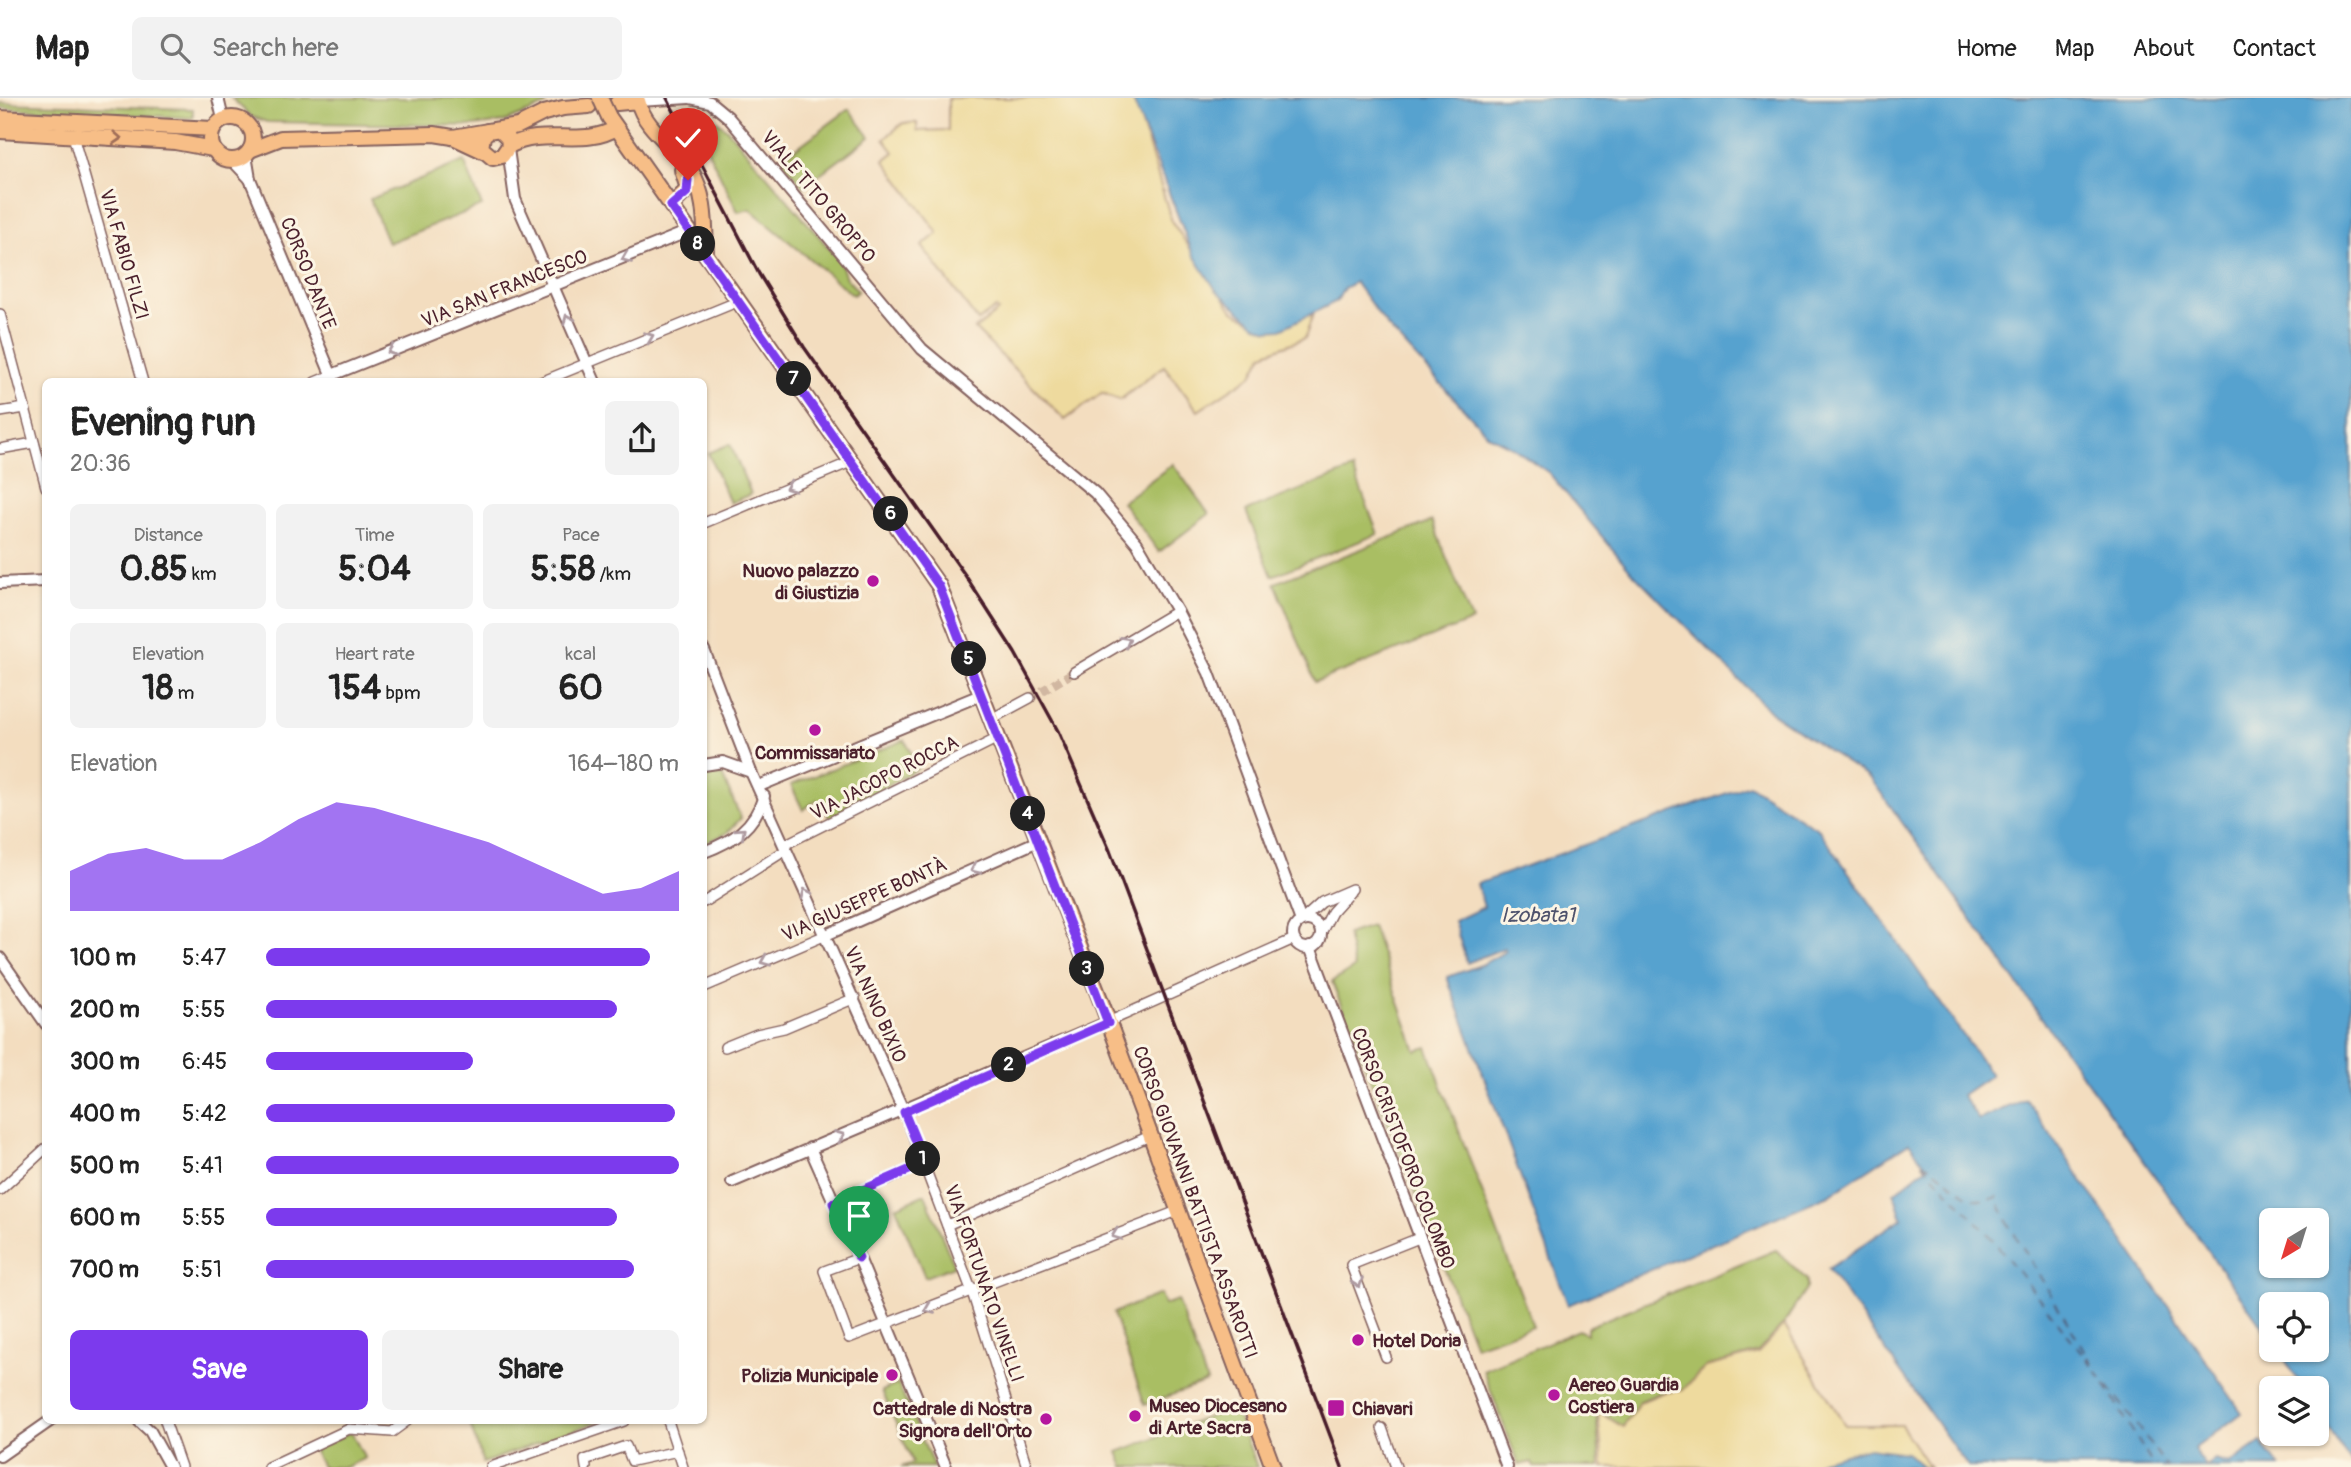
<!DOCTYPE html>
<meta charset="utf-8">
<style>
body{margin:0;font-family:Pangolin,sans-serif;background:#f2f2f2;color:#222;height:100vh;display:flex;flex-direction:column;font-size:26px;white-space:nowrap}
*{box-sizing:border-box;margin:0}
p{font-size:23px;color:#767676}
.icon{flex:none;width:38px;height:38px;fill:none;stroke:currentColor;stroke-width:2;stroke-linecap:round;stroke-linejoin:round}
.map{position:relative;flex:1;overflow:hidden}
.panel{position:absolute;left:42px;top:280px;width:665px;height:1046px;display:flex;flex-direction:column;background:#fff;border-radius:10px;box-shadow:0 2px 5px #0004}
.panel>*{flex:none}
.needle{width:46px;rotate:218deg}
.fabs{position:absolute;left:2259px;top:1110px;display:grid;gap:14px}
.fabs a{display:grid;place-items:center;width:70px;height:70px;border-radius:10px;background:#fff;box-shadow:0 2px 5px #0004;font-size:35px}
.pin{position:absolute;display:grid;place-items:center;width:60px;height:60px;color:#fff;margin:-72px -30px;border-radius:50% 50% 50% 0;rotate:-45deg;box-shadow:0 0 7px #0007}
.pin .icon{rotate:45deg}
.km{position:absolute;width:35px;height:35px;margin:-18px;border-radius:50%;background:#222;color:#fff;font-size:19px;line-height:35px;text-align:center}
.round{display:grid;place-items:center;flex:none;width:74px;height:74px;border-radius:10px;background:#f2f2f2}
.summary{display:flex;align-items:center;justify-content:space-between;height:119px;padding:0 28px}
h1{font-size:38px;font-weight:700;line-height:52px}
.figures{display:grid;grid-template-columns:repeat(3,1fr);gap:10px;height:119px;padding:7px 28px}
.figures div{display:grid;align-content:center;border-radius:10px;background:#f2f2f2;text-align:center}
.figures b{font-size:35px;font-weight:700}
.figures small{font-size:19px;font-weight:400}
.figures p{font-size:19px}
.chart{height:196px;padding:14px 28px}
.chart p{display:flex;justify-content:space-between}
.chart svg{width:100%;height:126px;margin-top:7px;fill:#7c3aed;opacity:.7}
.cta{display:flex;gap:14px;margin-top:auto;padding:14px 28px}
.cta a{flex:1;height:80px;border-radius:10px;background:#7c3aed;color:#fff;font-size:28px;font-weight:700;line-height:80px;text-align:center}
.cta a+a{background:#f2f2f2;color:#222}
ul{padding:0 28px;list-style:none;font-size:23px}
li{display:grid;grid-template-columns:112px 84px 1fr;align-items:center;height:52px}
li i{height:18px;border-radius:9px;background:#7c3aed}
header{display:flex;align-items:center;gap:42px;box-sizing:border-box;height:98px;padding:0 35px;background:#fff;border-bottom:2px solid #e0e0e0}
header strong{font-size:33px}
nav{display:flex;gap:38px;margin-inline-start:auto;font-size:24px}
.search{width:490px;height:63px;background:#f2f2f2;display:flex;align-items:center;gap:18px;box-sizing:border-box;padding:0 24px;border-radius:10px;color:#767676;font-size:26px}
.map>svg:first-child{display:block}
.green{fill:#a9be63;stroke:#7a6e47;stroke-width:2}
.sand{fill:#eeda9e;stroke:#9c7c64;stroke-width:2}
.water{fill:#56a2cf;stroke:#50607d;stroke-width:2;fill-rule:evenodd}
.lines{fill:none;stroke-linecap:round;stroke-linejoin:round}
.ferry{stroke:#4f536d;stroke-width:2;stroke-dasharray:9 7;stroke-linecap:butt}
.minor-tunnel{stroke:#d1b7a1;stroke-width:9;stroke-dasharray:9 4.5;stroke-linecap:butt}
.minor-casing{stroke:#85625f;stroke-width:12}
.tertiary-casing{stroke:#85625f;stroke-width:14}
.primary-casing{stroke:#85625f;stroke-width:18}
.minor{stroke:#fff;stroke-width:9}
.tertiary{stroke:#fff;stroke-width:10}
.primary{stroke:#f7be87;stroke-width:14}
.rail{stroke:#4a1f2b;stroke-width:3.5}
.primary-bridge-casing{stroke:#85625f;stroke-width:18;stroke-linecap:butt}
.primary-bridge{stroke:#f7be87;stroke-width:14}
.oneway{stroke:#a06e59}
.oneway2{stroke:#ae9aa0}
.route-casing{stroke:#fff;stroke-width:14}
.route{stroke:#7c3aed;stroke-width:9}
.poi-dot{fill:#b5179e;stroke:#fcf5e5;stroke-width:2.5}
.labels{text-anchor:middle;stroke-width:6;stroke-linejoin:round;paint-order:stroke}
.street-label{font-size:19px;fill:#4a1f2b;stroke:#fcf5e5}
.poi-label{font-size:19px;font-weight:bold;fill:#4a1f2b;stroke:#fcf5e5;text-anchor:start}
.water-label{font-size:21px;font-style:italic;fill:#4f536d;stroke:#fcf5e5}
</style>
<header>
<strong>Map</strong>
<div class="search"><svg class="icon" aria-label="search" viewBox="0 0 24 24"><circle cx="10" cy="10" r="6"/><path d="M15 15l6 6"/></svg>Search here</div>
<nav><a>Home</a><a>Map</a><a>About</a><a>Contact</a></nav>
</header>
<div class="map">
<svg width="2351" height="1369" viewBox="0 0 2351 1369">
<rect width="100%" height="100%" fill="#fcf5e5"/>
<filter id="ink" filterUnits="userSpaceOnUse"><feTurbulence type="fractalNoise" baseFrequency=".0143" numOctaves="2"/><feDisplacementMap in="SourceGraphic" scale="14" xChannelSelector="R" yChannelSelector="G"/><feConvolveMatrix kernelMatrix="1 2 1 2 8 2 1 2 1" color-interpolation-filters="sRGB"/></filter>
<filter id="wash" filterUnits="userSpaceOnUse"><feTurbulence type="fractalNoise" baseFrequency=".00686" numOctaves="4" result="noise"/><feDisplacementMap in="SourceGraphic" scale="28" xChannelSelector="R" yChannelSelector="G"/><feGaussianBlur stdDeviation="1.57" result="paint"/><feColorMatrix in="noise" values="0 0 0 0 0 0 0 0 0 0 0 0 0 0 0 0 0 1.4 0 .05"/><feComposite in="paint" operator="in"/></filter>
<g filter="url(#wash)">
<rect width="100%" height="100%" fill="#f3ddbf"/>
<g class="green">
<path d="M 231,0 L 547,0 L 546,7 L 504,24 L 473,28 L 267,24 L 252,19 Z"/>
<path d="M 0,5 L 193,11 L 193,20 L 0,10 Z"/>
<path d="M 849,11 L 870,39 L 803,89 L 782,61 Z"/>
<path d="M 688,12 L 707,15 L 727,31 L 840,163 L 846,180 L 858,193 L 853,197 L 750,111 L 738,114 Z"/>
<path d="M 464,63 L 482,108 L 388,145 L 370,101 Z"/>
<path d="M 730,346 L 751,396 L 730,405 L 708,355 Z"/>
<path d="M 1173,366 L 1209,416 L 1159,454 L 1122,404 Z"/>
<path d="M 1353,371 L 1378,436 L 1272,478 L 1246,413 Z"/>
<path d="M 1432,423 L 1472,523 L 1315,584 L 1275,485 Z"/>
<path d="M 905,642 L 918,670 L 830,720 L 817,702 L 803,712 L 791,687 Z"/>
<path d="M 711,676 L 722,677 L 741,720 L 727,735 L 704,746 L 704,679 Z"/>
<path d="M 1372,828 L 1416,953 L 1427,949 L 1533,1228 L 1475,1248 L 1332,884 L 1354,870 L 1347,836 Z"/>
<path d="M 925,1096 L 954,1168 L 925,1179 L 896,1109 Z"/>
<path d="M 1776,1152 L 1807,1182 L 1807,1190 L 1783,1227 L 1758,1254 L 1706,1269 L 1682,1292 L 1662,1294 L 1640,1303 L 1623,1329 L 1596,1311 L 1600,1369 L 1534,1369 L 1532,1364 L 1519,1367 L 1483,1272 L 1578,1232 L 1587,1236 L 1587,1229 Z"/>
<path d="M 1160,1196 L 1164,1207 L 1177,1202 L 1207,1284 L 1145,1307 L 1113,1215 Z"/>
<path d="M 898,1286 L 934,1369 L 901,1369 L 913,1365 L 882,1293 Z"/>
<path d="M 1234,1309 L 1257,1369 L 1124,1369 L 1118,1354 Z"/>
<path d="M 469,1323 L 599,1323 L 483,1365 Z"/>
<path d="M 351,1334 L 365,1360 L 346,1369 L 322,1369 L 313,1352 Z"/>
</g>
<g class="sand">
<path d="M 948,0 L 1134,0 L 1172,124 L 1233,213 L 1268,232 L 1313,216 L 1305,240 L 1263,256 L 1252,277 L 1198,313 L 1164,268 L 1120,302 L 1102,295 L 1065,322 L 975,231 L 998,213 L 996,210 L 978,223 L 922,148 L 938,135 L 884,62 L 894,54 L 884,41 L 903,25 L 917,25 L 917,33 L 948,32 Z"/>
<path d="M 1784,1227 L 1845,1327 L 1901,1327 L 1929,1369 L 1924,1369 L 1906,1355 L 1821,1362 L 1812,1369 L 1603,1369 L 1598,1314 L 1623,1329 L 1640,1304 L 1662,1295 L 1682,1292 L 1706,1269 L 1758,1255 Z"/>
</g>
<g class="water">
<path d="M 1132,0 L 2351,0 L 2351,1365 L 2317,1312 L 2317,1290 L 2303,1290 L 2278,1251 L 2317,1251 L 2317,1206 L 2272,1206 L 2271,1241 L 1871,681 L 1772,615 L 1630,472 L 1549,375 L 1512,349 L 1488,337 L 1388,229 L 1355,184 L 1344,190 L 1337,203 L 1281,231 L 1268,232 L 1256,227 L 1216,192 L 1193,156 ZM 2272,1122 L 2317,1122 L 2317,1167 L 2272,1167 Z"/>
<path d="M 1749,687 L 1819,732 L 1991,977 L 1962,997 L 1979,1022 C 1995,1013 2010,1009 2026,1001 L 2242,1315 L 2194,1351 L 2206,1368 L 2215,1362 L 2229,1366 L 2261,1344 L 2280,1369 L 1968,1369 L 1828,1171 L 1902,1120 L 1894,1095 L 1927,1069 L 1909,1045 L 1829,1097 L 1568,1207 L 1447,879 L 1481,867 L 1506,853 L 1504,850 L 1467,865 L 1454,823 L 1484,809 L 1477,786 Z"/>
<path d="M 1869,1350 L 1906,1355 L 1924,1369 L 1812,1369 L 1821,1362 Z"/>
</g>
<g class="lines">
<g class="ferry">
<path d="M 1921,1065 C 1950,1073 1963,1113 1997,1099 L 2005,1120 L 2154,1369"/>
<path d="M 1922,1065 L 1990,1138 L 2094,1270"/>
<path d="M 2108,1288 L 2167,1369"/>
</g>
</g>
</g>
<g filter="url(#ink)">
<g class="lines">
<path class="minor-tunnel" d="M 1030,600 L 1074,574"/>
<g class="minor-casing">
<g id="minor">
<path d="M 73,38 L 143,284"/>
<path d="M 0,216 L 46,389"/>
<path d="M 315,284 L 332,277"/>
<path d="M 541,284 L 739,203"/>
<path d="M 0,314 L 25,310"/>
<path d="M 0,351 L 34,345"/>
<path d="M 704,425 L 853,363"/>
<path d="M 1074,574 L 1177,513"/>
<path d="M 993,620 L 1030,600"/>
<path d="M 784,747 L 1000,639"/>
<path d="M 704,804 L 786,752"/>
<path d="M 1301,823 L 1322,804 L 1352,791"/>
<path d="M 1321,835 L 1332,814 L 1350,794"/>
<path d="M 704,889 L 826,837"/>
<path d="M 1108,924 L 1294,841"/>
<path d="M 725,949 L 757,936 L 784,930 L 855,900"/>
<path d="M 904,1014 L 972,1194 L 1027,1369"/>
<path d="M 0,1092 L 46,1050"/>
<path d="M 833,1105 L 925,1065"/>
<path d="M 947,1127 L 1152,1037"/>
<path d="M 859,1160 L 824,1173 L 849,1240 L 1180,1112"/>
<path d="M 1386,1259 L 1351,1167 L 1419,1140"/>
<path d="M 165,1323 L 181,1369"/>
<path d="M 668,1323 L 683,1369"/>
<path d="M 1382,1330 L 1396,1369"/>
<path d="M 268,1369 L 349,1331 L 392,1334 L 407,1323"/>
<path d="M 491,1369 L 624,1323"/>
<path d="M 586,1369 L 585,1362 L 626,1348 L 632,1363 L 678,1353"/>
</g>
</g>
<g class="tertiary-casing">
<g id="tertiary">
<path d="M 218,0 L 223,21"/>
<path d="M 690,0 L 710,4 L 728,19 L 922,251 L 1095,395 L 1137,445 L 1177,513 L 1209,575 L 1301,823"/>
<path d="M 638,3 L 690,0"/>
<path d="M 508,51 L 515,101 L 595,284"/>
<path d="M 246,57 L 250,81 L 333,281"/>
<path d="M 233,63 L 250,81"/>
<path d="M 332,277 L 689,133"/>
<path d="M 0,485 L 46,483"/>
<path d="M 704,552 L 751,674 L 904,1014"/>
<path d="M 704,667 L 723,664 L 751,674"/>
<path d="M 759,688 L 983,596"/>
<path d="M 704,754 C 733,743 754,730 764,698"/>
<circle cx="1307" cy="836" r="14"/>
<path d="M 826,837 L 1038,743"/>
<path d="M 1310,849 L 1507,1369"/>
<path d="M 0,860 L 46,926"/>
<path d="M 810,1050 L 859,1160 L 946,1369"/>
<path d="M 732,1084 L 1108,924"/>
<path d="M 139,1323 L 150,1333 L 170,1369"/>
<path d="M 0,1358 L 50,1323"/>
</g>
</g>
<g class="primary-casing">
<g id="primary">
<path d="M 617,5 L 638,3 C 645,32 675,48 690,71 C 706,96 705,127 706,155"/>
<path d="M 609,19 L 939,488 L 1102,906 L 1273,1369"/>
<circle cx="232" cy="41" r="21"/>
<path d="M 0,20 L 213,31"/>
<path d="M 500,32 L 508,40 L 509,48 L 502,58 L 493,60 L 481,50 L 483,38 L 488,33 L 518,28 L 544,15 L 563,10 L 589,8"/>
<path d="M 0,33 L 175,44 L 213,51"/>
<path d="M 509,48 C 544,29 584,50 616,30"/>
<path d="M 250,52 L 281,40 L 434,36 L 453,39"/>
<path d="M 483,53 L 453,39 L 488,33"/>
<path d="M 671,108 L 688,91 L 682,72"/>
</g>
</g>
<use href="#minor" class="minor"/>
<use href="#tertiary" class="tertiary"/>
<use href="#primary" class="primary"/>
<path class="rail" d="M 667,0 L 759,176 L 804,249 L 965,477 L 1015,555 L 1058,633 L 1110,753 L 1342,1369"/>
<g class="primary-bridge-casing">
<path id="primary-bridge" d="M 600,0 L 609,19"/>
</g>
<use href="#primary-bridge" class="primary-bridge"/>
</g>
<defs><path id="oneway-chevron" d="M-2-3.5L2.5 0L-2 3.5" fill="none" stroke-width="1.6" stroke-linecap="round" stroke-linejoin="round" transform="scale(1.75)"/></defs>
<use class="oneway" href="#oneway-chevron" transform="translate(117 40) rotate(3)"/>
<g class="oneway2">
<use href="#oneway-chevron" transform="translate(626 160) rotate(158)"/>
<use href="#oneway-chevron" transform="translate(568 221) rotate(-114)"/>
<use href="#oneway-chevron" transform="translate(649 239) rotate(-22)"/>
<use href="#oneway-chevron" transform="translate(392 253) rotate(159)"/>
<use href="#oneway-chevron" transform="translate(790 389) rotate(158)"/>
<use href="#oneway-chevron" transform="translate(1126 543) rotate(-30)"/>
<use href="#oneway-chevron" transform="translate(741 734) rotate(-42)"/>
<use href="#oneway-chevron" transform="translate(975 771) rotate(156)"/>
<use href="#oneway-chevron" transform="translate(806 795) rotate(-116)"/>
<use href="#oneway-chevron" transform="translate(765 863) rotate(157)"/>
<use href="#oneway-chevron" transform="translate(840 1038) rotate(-21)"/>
<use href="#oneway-chevron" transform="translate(1116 1137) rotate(159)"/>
<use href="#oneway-chevron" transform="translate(1358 1185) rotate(69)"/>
<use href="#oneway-chevron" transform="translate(929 1211) rotate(158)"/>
</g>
</g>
<g class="lines" filter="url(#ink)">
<g class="route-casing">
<path id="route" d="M 688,82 L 687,94 L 671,108 L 939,488 L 1108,925 L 904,1014 L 925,1065 L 833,1105 L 859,1160"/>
</g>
<use href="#route" class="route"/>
</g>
<g class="poi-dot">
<circle cx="873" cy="483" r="7"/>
<circle cx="815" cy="632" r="7"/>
<circle cx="1358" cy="1242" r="7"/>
<circle cx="892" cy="1277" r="7"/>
<circle cx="1554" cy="1297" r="7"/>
<rect x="1327" y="1301" width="18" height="18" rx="3.5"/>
<circle cx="1135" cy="1318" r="7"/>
<circle cx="1046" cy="1321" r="7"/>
</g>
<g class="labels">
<g class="street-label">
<text transform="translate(819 98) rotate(50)" y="7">VIALE TITO GROPPO</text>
<text transform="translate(125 156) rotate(74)" y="7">VIA FABIO FILZI</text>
<text transform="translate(309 175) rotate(68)" y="7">CORSO DANTE</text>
<text transform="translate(504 190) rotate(-22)" y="7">VIA SAN FRANCESCO</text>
<text transform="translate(884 679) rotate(-27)" y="7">VIA JACOPO ROCCA</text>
<text transform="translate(864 801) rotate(-24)" y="7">VIA GIUSEPPE BONTÀ</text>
<text transform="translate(876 906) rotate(66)" y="7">VIA NINO BIXIO</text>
<text transform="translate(1404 1050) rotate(69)" y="7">CORSO CRISTOFORO COLOMBO</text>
<text transform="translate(1196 1104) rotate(70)" y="7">CORSO GIOVANNI BATTISTA ASSAROTTI</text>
<text transform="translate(985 1185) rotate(71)" y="7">VIA FORTUNATO VINELLI</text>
</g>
<g class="poi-label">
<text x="859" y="479" text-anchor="end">Nuovo palazzo<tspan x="859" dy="22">di Giustizia</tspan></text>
<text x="815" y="661" text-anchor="middle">Commissariato</text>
<text x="1372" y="1249">Hotel Doria</text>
<text x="878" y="1284" text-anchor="end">Polizia Municipale</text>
<text x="1568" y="1293">Aereo Guardia<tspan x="1568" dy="22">Costiera</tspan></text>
<text x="1149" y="1314">Museo Diocesano<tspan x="1149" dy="22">di Arte Sacra</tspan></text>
<text x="1032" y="1317" text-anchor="end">Cattedrale di Nostra<tspan x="1032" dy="22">Signora dell'Orto</tspan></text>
<text x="1352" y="1317">Chiavari</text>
</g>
<g class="water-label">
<text x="1538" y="824">Izobata1</text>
</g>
</g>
</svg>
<div class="fabs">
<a><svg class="needle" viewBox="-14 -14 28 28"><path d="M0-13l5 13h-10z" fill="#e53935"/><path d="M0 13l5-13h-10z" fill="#767676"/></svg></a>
<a><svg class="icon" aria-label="locate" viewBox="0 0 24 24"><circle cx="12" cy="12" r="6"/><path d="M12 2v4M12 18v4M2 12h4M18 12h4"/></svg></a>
<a><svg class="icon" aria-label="layers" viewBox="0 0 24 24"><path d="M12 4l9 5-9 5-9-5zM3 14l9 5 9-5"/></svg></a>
</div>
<div class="pin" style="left:859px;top:1160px;background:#1e9e55"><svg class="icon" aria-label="arrive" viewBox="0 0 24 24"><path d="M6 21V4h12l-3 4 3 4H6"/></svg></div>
<div class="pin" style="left:688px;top:82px;background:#d93025"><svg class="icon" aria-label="check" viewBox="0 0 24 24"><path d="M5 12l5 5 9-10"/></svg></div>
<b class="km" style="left:923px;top:1061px">1</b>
<b class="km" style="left:1009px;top:967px">2</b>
<b class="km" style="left:1087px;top:871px">3</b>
<b class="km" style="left:1028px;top:716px">4</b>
<b class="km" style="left:969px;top:561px">5</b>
<b class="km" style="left:891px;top:416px">6</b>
<b class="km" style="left:794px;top:281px">7</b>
<b class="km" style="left:698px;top:146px">8</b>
<section class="panel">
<div class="summary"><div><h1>Evening run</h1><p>20:36</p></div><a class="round"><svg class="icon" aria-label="share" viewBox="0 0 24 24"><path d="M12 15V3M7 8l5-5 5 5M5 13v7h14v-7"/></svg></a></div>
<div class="figures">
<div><p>Distance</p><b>0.85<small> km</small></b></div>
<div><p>Time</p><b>5:04</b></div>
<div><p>Pace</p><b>5:58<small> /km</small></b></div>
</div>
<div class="figures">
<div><p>Elevation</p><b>18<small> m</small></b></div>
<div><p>Heart rate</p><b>154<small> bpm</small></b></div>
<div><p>kcal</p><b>60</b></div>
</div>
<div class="chart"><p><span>Elevation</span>164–180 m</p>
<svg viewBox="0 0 160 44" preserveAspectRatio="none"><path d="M0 44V30L10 24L20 22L30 26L40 26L50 20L60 12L70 6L80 8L90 12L100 16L110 20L120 26L130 32L140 38L150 36L160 30V44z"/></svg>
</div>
<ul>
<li><b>100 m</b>5:47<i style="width:93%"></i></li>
<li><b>200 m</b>5:55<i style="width:85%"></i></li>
<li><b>300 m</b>6:45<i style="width:50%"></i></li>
<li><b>400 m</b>5:42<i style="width:99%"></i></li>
<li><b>500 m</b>5:41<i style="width:100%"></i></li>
<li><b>600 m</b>5:55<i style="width:85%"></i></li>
<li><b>700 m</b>5:51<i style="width:89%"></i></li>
</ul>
<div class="cta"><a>Save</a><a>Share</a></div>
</section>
</div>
